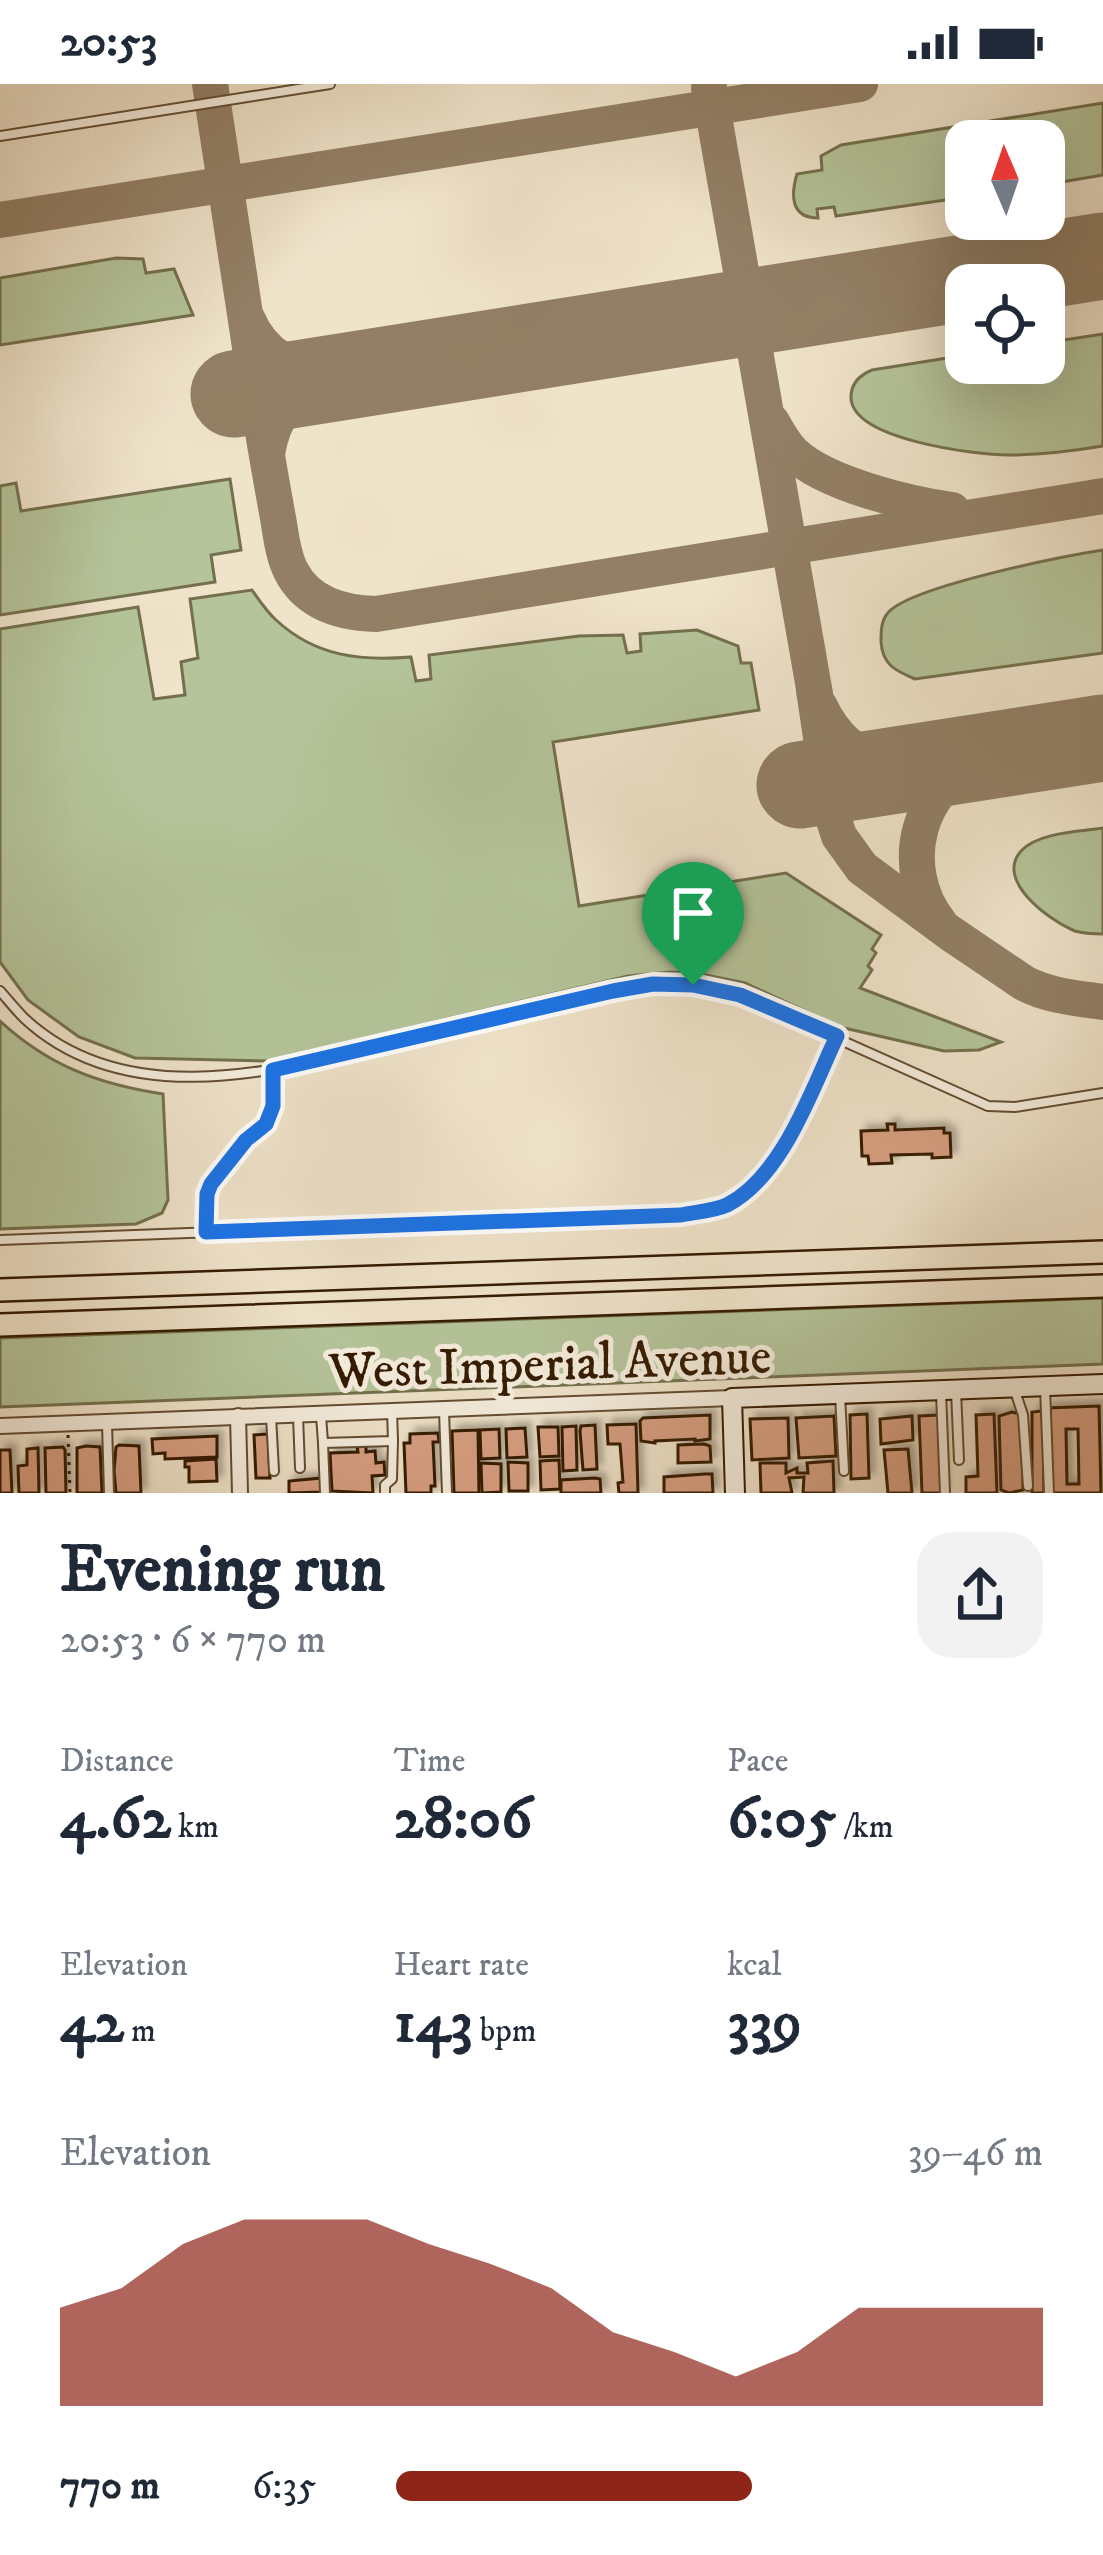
<!DOCTYPE html>
<meta charset="utf-8">
<style>
body{margin:0;font-family:"IM FELL DW Pica",serif;background:#f2f2f3;color:#1f2937;height:100vh;display:flex;flex-direction:column;font-size:45px;white-space:nowrap}
*{box-sizing:border-box;margin:0}
p{font-size:39px;color:#747a83}
.icon{flex:none;width:66px;height:66px;fill:none;stroke:currentColor;stroke-width:2;stroke-linecap:round;stroke-linejoin:round}
.map{position:relative;height:1409px;overflow:hidden}
.sheet{display:flex;flex-direction:column;background:#fff;flex:1}
.sheet>*{flex:none}
.needle{width:78px;rotate:358deg}
.controls{position:absolute;left:945px;top:36px;display:grid;gap:24px}
.controls a{display:grid;place-items:center;width:120px;height:120px;border-radius:24px;background:#fff;box-shadow:0 12px 48px #0002;font-size:60px}
.pin{position:absolute;display:grid;place-items:center;width:102px;height:102px;color:#fff;margin:-123px -51px;border-radius:50% 50% 50% 0;rotate:-45deg;box-shadow:0 0 12px #0007}
.pin .icon{rotate:45deg}
.round{display:grid;place-items:center;flex:none;width:126px;height:126px;border-radius:36px;background:#f2f2f3}
.headline{display:flex;align-items:center;justify-content:space-between;height:204px;padding:0 60px}
h1{font-size:66px;font-weight:800;line-height:90px}
.stats{display:grid;grid-template-columns:repeat(3,1fr);gap:18px;height:204px;padding:12px 60px}
.stats div{display:grid;align-content:center}
.stats b{font-size:60px;font-weight:800}
.stats small{font-size:33px;font-weight:400}
.stats p{font-size:33px}
.chart{height:336px;padding:24px 60px}
.chart p{display:flex;justify-content:space-between}
.chart svg{width:100%;height:216px;margin-top:12px;fill:#8f2418;opacity:.7}
ul{padding:0 60px;list-style:none;font-size:39px}
li{display:grid;grid-template-columns:192px 144px 1fr;align-items:center;height:90px}
li i{height:30px;border-radius:15px;background:#8f2418}
.status{display:flex;justify-content:space-between;align-items:center;height:84px;padding:0 60px;background:#fff;direction:ltr}
.status svg{height:33px;fill:currentColor}
.map>svg:first-child{display:block}
.green{fill:#b5c49a;stroke:#74704d;stroke-width:3}
.lines{fill:none;stroke-linecap:round;stroke-linejoin:round}
.taxiway{stroke:#927f65;stroke-width:36}
.runway{stroke:#927f65;stroke-width:87}
.building{fill:#d69e81;stroke:#341b00;stroke-width:3;fill-rule:evenodd;filter:url(#shadow)}
.lane-casing{stroke:#634d32;stroke-width:12}
.street-casing{stroke:#634d32;stroke-width:18}
.secondary-casing{stroke:#341b00;stroke-width:22}
.primary-casing{stroke:#341b00;stroke-width:26}
.path{stroke:#341b00;stroke-width:3;stroke-dasharray:3 6;stroke-linecap:butt}
.lane{stroke:#f5eddd;stroke-width:8}
.street{stroke:#f5eddd;stroke-width:14}
.secondary{stroke:#f5eddd;stroke-width:18}
.primary{stroke:#efe3ca;stroke-width:21}
.route-casing{stroke:#fff;stroke-width:24}
.route{stroke:#1a73e8;stroke-width:15}
.labels{text-anchor:middle;stroke-width:10;stroke-linejoin:round;paint-order:stroke}
.street-label{font-size:51px;fill:#341b00;stroke:#f5eddd}
</style>
<div class="status"><b>20:53</b><svg viewBox="0 0 49 12"><path d="M0 12V9h3v3zM5 12V6h3v6zM10 12V3h3v9zM15 12V0h3v12zM26 1h20v11H26zM47 4h2v5h-2z"/></svg></div>
<div class="map">
<svg width="1103" height="1409" viewBox="0 0 1103 1409">
<defs>
<filter id="shadow"><feDropShadow dx="5.5" dy="-5.5" stdDeviation="3" flood-color="#0004"/></filter>
</defs>
<rect width="100%" height="100%" fill="#efe3ca"/>
<filter id="stains"><feTurbulence type="fractalNoise" baseFrequency=".00167" numOctaves="4"/><feColorMatrix values="0 0 0 0 .2 0 0 0 0 .09 0 0 0 0 .02 0 0 0 .5 -.17"/></filter>
<radialGradient id="worn" r=".72"><stop offset=".6" stop-color="#630" stop-opacity="0"/><stop offset="1" stop-color="#630" stop-opacity=".3"/></radialGradient>
<g class="green">
<path d="M 1103,19 L 1103,91 L 1044,101 L 1044,57 L 966,57 L 966,113 L 836,132 L 834,123 L 817,125 L 818,134 C 790,134 791,110 797,90 L 822,86 L 821,72 L 841,61 Z"/>
<path d="M 116,174 L 143,175 L 146,189 L 174,185 L 193,231 L 0,261 L 0,194 Z"/>
<path d="M 1103,250 L 1103,362 C 1073,367 1040,371 1009,371 C 977,371 851,356 851,313 C 851,299 860,291 872,286 L 966,271 L 966,279 L 1044,279 L 1044,259 Z"/>
<path d="M 230,395 L 241,466 L 211,471 L 215,498 L 0,531 L 0,402 L 16,399 L 21,427 Z"/>
<path d="M 1103,466 L 1103,569 L 915,595 C 896,587 882,581 881,557 C 881,548 881,538 887,530 C 906,503 1065,472 1103,466 Z"/>
<path d="M 252,506 C 259,516 267,528 276,536 C 316,573 361,577 411,573 L 416,597 L 431,595 L 429,571 L 579,552 L 623,551 L 627,569 L 641,567 L 640,550 L 697,546 L 738,562 L 741,579 L 751,579 L 759,626 L 553,658 L 579,822 L 786,789 L 881,851 L 872,865 L 876,869 L 868,882 L 872,886 L 860,904 L 1001,958 L 979,966 L 944,967 L 840,943 L 745,899 L 701,890 L 671,888 L 628,892 L 268,977 L 135,974 L 79,953 L 28,916 L 0,878 L 0,545 L 138,523 L 154,615 L 185,611 L 181,578 L 198,574 L 190,515 Z"/>
<path d="M 1103,744 L 1103,850 C 1093,850 1085,850 1075,847 C 1050,837 993,796 1022,766 C 1040,748 1079,748 1103,744 Z"/>
<path d="M 0,937 C 49,982 98,1000 163,1010 L 168,1116 L 162,1129 L 136,1140 L 0,1145 Z"/>
<path d="M 1103,1214 L 1103,1280 L 0,1323 L 0,1254 Z"/>
</g>
<g class="lines">
<g class="taxiway">
<path d="M 210,0 C 227,112 244,223 261,335 C 266,368 272,401 278,434 C 281,451 283,472 291,487 C 308,520 342,529 376,530 L 1103,412"/>
<path d="M 709,4 L 815,610"/>
<path d="M 0,136 L 860,0"/>
<path d="M 248,236 C 262,270 293,286 328,295"/>
<path d="M 772,338 C 778,349 784,360 793,369 C 825,400 909,420 952,426"/>
<path d="M 267,370 C 273,330 291,310 328,295"/>
<path d="M 814,606 L 833,733 L 839,752 L 862,784 L 950,849 L 1024,899 C 1049,912 1075,914 1103,918"/>
<path d="M 819,621 C 856,699 916,679 984,670"/>
<path d="M 939,838 C 897,784 916,700 984,677 C 998,672 1015,671 1030,669 C 1054,664 1079,660 1103,655"/>
</g>
<g class="runway">
<path d="M 234,310 L 1103,172"/>
<path d="M 800,701 L 1103,654"/>
</g>
</g>
<g class="building">
<path d="M 887,1040 L 895,1040 L 895,1046 L 944,1044 L 944,1049 L 950,1049 L 951,1073 L 932,1074 L 932,1070 L 891,1071 L 892,1079 L 869,1080 L 868,1072 L 862,1072 L 861,1047 L 888,1046 Z"/>
<path d="M 1099,1322 L 1101,1409 L 1052,1409 L 1047,1324 ZM 1066,1345 L 1078,1345 L 1079,1400 L 1067,1400 Z"/>
<path d="M 1043,1327 L 1044,1409 L 1032,1409 L 1032,1328 Z"/>
<path d="M 1012,1328 L 1020,1330 L 1023,1394 L 1023,1406 L 1009,1409 L 1001,1406 L 999,1332 Z"/>
<path d="M 867,1330 L 869,1394 L 851,1395 L 850,1331 Z"/>
<path d="M 994,1330 L 997,1409 L 966,1409 L 966,1393 L 978,1392 L 976,1331 Z"/>
<path d="M 710,1331 L 710,1355 L 695,1357 L 695,1355 L 655,1357 L 655,1359 L 641,1357 L 640,1337 L 643,1334 Z"/>
<path d="M 939,1331 L 942,1409 L 922,1409 L 919,1332 Z"/>
<path d="M 834,1332 L 836,1372 L 799,1374 L 796,1334 Z"/>
<path d="M 912,1332 L 913,1356 L 881,1360 L 880,1335 Z"/>
<path d="M 788,1334 L 789,1374 L 752,1376 L 750,1335 Z"/>
<path d="M 636,1340 L 638,1409 L 619,1409 L 618,1399 L 623,1398 L 620,1360 L 608,1360 L 607,1341 Z"/>
<path d="M 595,1341 L 597,1385 L 583,1386 L 580,1347 L 581,1342 Z"/>
<path d="M 576,1342 L 577,1386 L 563,1387 L 562,1343 Z"/>
<path d="M 538,1343 L 558,1343 L 559,1372 L 540,1373 Z"/>
<path d="M 525,1344 L 527,1373 L 507,1374 L 506,1345 Z"/>
<path d="M 499,1345 L 500,1374 L 481,1375 L 480,1346 Z"/>
<path d="M 478,1346 L 479,1409 L 454,1409 L 452,1347 Z"/>
<path d="M 438,1349 L 439,1358 L 433,1358 L 435,1402 L 431,1402 L 431,1409 L 406,1409 L 404,1359 L 410,1359 L 410,1350 Z"/>
<path d="M 268,1350 L 270,1394 L 256,1394 L 254,1351 Z"/>
<path d="M 217,1352 L 217,1373 L 165,1375 L 165,1369 L 153,1370 L 152,1355 Z"/>
<path d="M 704,1360 L 710,1362 L 711,1378 L 678,1379 L 678,1361 Z"/>
<path d="M 119,1361 L 139,1362 L 141,1409 L 116,1409 L 114,1387 L 116,1363 Z"/>
<path d="M 86,1362 L 100,1363 L 102,1409 L 77,1409 L 77,1364 Z"/>
<path d="M 366,1362 L 366,1368 L 375,1367 L 376,1379 L 384,1378 L 385,1391 L 372,1392 L 373,1409 L 332,1407 L 330,1369 L 358,1368 L 357,1363 Z"/>
<path d="M 63,1363 L 65,1366 L 66,1409 L 46,1409 L 45,1364 Z"/>
<path d="M 38,1364 L 39,1409 L 19,1409 L 18,1382 L 27,1381 L 27,1365 Z"/>
<path d="M 908,1365 L 912,1409 L 888,1409 L 884,1366 Z"/>
<path d="M 0,1366 L 10,1366 L 12,1409 L 0,1409 Z"/>
<path d="M 216,1375 L 217,1397 L 189,1398 L 189,1383 L 185,1383 L 185,1377 Z"/>
<path d="M 559,1376 L 560,1405 L 541,1406 L 540,1377 Z"/>
<path d="M 833,1377 L 834,1409 L 803,1409 L 804,1393 L 789,1394 L 792,1409 L 761,1409 L 760,1379 L 786,1379 L 786,1389 L 797,1384 L 797,1389 L 808,1389 L 807,1379 Z"/>
<path d="M 508,1378 L 528,1379 L 528,1407 L 509,1407 Z"/>
<path d="M 481,1379 L 501,1380 L 501,1408 L 482,1409 Z"/>
<path d="M 705,1390 L 712,1390 L 713,1409 L 664,1409 L 664,1393 Z"/>
<path d="M 322,1394 L 322,1408 L 289,1409 L 289,1397 Z"/>
<path d="M 595,1394 L 600,1395 L 601,1409 L 561,1409 L 561,1396 Z"/>
</g>
<g class="lines">
<g class="lane-casing">
<g id="lane">
<path d="M 0,52 L 330,0"/>
<path d="M 0,907 C 8,916 16,926 24,934 C 127,1030 280,986 399,958 C 470,941 542,924 613,907 L 653,900 L 693,901 L 740,911 L 988,1022 L 1015,1023 L 1103,1009"/>
<path d="M 206,1148 L 207,1110 L 211,1100 L 246,1056 L 266,1040 L 273,1022 L 273,986"/>
<path d="M 0,1156 L 681,1131 C 696,1128 714,1127 727,1121 C 783,1092 811,1007 837,952"/>
<path d="M 1045,1303 L 1049,1409"/>
<path d="M 1014,1304 L 1023,1331 L 1028,1402"/>
<path d="M 956,1307 L 959,1376"/>
<path d="M 941,1309 L 945,1409"/>
<path d="M 840,1311 L 844,1387"/>
<path d="M 444,1327 L 447,1409"/>
<path d="M 321,1331 L 323,1359 L 393,1357 L 392,1327"/>
<path d="M 271,1332 L 274,1387"/>
<path d="M 298,1332 L 300,1384"/>
<path d="M 107,1339 L 109,1409"/>
<path d="M 323,1359 L 325,1409"/>
<path d="M 385,1409 L 385,1401 L 392,1395 L 393,1357"/>
</g>
</g>
<g class="street-casing">
<g id="street">
<path d="M 238,1332 L 240,1409"/>
<path d="M 0,1342 L 732,1314"/>
</g>
</g>
<g class="secondary-casing">
<path id="secondary" d="M 735,1409 L 732,1314 L 1103,1300"/>
</g>
<g class="primary-casing">
<g id="primary">
<path d="M 0,1206 L 1103,1168"/>
<path d="M 0,1241 L 1103,1202"/>
</g>
</g>
<path class="path" d="M 68,1351 L 70,1409"/>
<use href="#lane" class="lane"/>
<use href="#street" class="street"/>
<use href="#secondary" class="secondary"/>
<use href="#primary" class="primary"/>
</g>
<g class="lines">
<g class="route-casing">
<path id="route" d="M 653,900 L 693,901 L 740,911 L 837,952 C 811,1007 783,1092 727,1121 C 713,1127 696,1128 681,1131 L 206,1148 L 207,1110 L 211,1100 L 246,1056 L 266,1040 L 273,1022 L 273,986 L 613,907 Z"/>
</g>
<use href="#route" class="route"/>
</g>
<g class="labels">
<g class="street-label">
<text transform="translate(550 1278) rotate(-2)" y="18">West Imperial Avenue</text>
</g>
</g>
<rect width="100%" height="100%" filter="url(#stains)"/>
<rect width="100%" height="100%" fill="url(#worn)"/>
</svg>
<div class="controls">
<a><svg class="needle" viewBox="-14 -14 28 28"><path d="M0-13l5 13h-10z" fill="#e53935"/><path d="M0 13l5-13h-10z" fill="#747a83"/></svg></a>
<a><svg class="icon" aria-label="locate" viewBox="0 0 24 24"><circle cx="12" cy="12" r="6"/><path d="M12 2v4M12 18v4M2 12h4M18 12h4"/></svg></a>
</div>
<div class="pin" style="left:693px;top:901px;background:#1e9e55"><svg class="icon" aria-label="arrive" viewBox="0 0 24 24"><path d="M6 21V4h12l-3 4 3 4H6"/></svg></div>
</div>
<section class="sheet">
<div class="headline"><div><h1>Evening run</h1><p>20:53 · 6 × 770 m</p></div><a class="round"><svg class="icon" aria-label="share" viewBox="0 0 24 24"><path d="M12 15V3M7 8l5-5 5 5M5 13v7h14v-7"/></svg></a></div>
<div class="stats">
<div><p>Distance</p><b>4.62<small> km</small></b></div>
<div><p>Time</p><b>28:06</b></div>
<div><p>Pace</p><b>6:05<small> /km</small></b></div>
</div>
<div class="stats">
<div><p>Elevation</p><b>42<small> m</small></b></div>
<div><p>Heart rate</p><b>143<small> bpm</small></b></div>
<div><p>kcal</p><b>339</b></div>
</div>
<div class="chart"><p><span>Elevation</span>39–46 m</p>
<svg viewBox="0 0 160 44" preserveAspectRatio="none"><path d="M0 44V24L10 20L20 11L30 6L40 6L50 6L60 11L70 15L80 20L90 29L100 33L110 38L120 33L130 24L140 24L150 24L160 24V44z"/></svg>
</div>
<ul>
<li><b>770 m</b>6:35<i style="width:55%"></i></li>
</ul>
</section>
